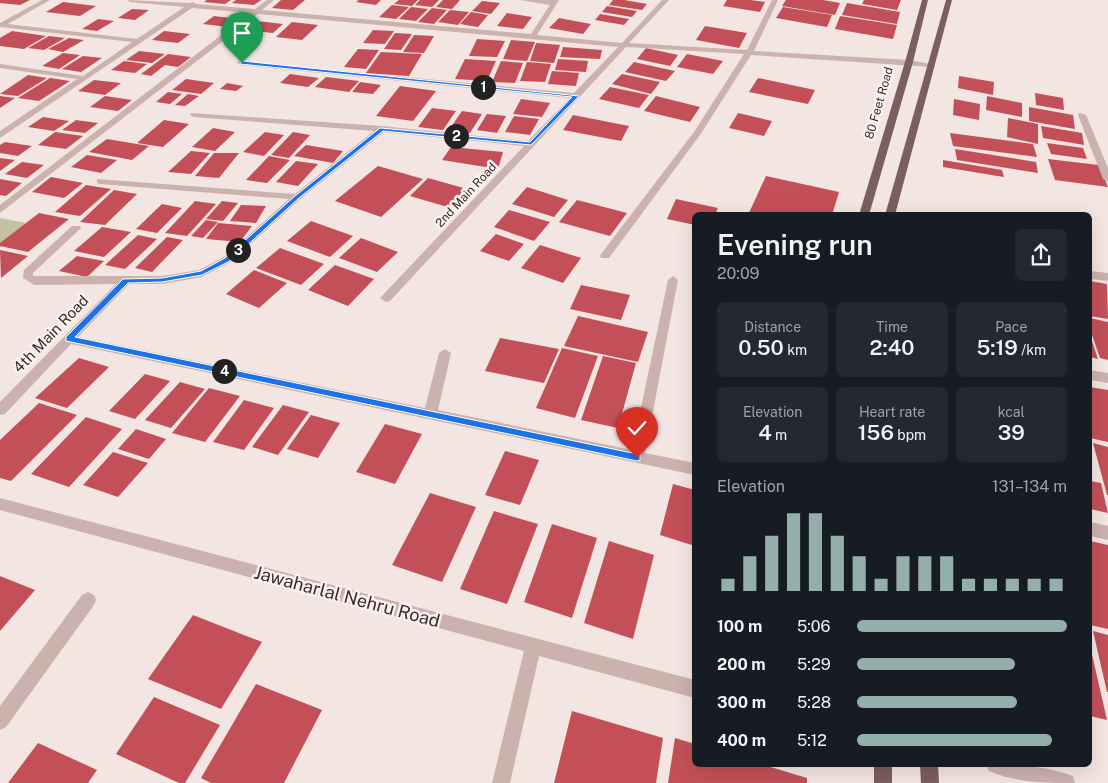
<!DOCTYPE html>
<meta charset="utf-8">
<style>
body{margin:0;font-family:"Public Sans",sans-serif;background:#242831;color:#f1f3f6;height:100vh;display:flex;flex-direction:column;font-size:19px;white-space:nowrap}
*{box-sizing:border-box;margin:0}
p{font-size:16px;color:#9ea1a6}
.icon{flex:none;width:28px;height:28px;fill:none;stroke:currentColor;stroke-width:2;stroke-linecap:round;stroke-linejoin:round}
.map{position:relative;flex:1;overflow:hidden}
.sheet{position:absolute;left:692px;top:212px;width:400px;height:555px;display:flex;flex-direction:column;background:#171b24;border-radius:8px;box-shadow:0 5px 20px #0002}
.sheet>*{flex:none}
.pin{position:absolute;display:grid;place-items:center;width:42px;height:42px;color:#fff;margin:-51px -21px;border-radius:50% 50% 50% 0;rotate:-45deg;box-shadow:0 0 5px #0007}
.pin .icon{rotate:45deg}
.km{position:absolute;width:25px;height:25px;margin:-12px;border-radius:50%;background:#222;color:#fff;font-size:14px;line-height:25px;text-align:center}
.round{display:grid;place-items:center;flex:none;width:52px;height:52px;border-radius:8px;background:#242831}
.overview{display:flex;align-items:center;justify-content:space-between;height:85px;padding:0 25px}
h1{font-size:28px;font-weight:600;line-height:38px}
.figures{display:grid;grid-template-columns:repeat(3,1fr);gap:8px;height:85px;padding:5px 25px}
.figures div{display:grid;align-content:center;border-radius:8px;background:#242831;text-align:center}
.figures b{font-size:21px;font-weight:600}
.figures small{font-size:14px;font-weight:400}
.figures p{font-size:14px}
.chart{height:140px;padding:10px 25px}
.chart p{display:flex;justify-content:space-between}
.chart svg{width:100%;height:90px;margin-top:5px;stroke:#94afaa;stroke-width:6}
ul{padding:0 25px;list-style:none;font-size:16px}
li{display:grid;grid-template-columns:80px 60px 1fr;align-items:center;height:38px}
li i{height:12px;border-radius:6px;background:#94afaa}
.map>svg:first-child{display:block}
.green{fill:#c2c2a1}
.building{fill:#c35058}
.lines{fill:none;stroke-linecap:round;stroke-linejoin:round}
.minor{fill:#ccb2ad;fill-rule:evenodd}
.major{fill:#7b5e5d;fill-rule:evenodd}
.route{fill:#1a73e8;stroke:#fff}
.labels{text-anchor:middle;stroke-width:5;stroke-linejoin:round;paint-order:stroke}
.far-street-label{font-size:12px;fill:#3a2c2c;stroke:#faf1ee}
.street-label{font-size:15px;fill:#3a2c2c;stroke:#faf1ee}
.near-street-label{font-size:18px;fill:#3a2c2c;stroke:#faf1ee}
</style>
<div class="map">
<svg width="1108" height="783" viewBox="0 0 1108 783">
<rect width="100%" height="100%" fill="#f3e5e2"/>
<path class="green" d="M 0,218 L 26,223 L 0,248 Z"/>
<g class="building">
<path d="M 0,0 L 30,0 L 20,5 L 0,3 Z"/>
<path d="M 207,0 L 231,0 L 225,4 L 204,2 Z"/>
<path d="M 236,0 L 261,0 L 254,5 L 232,3 Z"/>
<path d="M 281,0 L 305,0 L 293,10 L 272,8 Z"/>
<path d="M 359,0 L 381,0 L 376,5 L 356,2 Z"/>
<path d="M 399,0 L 418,0 L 412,6 L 394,4 Z"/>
<path d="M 420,0 L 439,0 L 432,7 L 415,5 Z"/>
<path d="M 443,0 L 460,0 L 452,9 L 436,7 Z"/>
<path d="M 613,0 L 624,0 L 647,4 L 642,10 L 609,5 Z"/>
<path d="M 727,0 L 750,0 L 765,2 L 760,12 L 723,6 Z"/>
<path d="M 786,0 L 823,0 L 840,3 L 835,15 L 782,6 Z"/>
<path d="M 864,0 L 901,0 L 897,10 L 862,4 Z"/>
<path d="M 482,1 L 500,3 L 491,14 L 472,11 Z"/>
<path d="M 63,2 L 96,6 L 80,16 L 46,12 Z"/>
<path d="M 847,3 L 900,12 L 897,24 L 842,15 Z"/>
<path d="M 392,5 L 409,7 L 396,19 L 379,17 Z"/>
<path d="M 607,6 L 637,11 L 632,17 L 602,12 Z"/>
<path d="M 411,7 L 428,9 L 416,21 L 399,19 Z"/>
<path d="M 783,7 L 832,15 L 827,27 L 776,18 Z"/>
<path d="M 432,8 L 447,10 L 434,24 L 418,22 Z"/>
<path d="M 132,9 L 149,10 L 135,20 L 118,18 Z"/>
<path d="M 450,10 L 469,12 L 458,25 L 438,22 Z"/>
<path d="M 471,12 L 488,15 L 478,27 L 460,24 Z"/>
<path d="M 507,13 L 532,17 L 523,29 L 497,26 Z"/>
<path d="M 600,14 L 629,19 L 624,25 L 595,20 Z"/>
<path d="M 214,16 L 238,19 L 228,27 L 203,24 Z"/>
<path d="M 840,16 L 897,25 L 893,39 L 835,29 Z"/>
<path d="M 559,18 L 591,24 L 583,34 L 549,28 Z"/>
<path d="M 98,19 L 114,21 L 97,31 L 82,29 Z"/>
<path d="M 257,21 L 283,24 L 273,33 L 246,30 Z"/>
<path d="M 292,22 L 318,25 L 302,40 L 276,37 Z"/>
<path d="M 705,26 L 747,33 L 739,48 L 696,40 Z"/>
<path d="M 373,30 L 394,31 L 385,44 L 363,43 Z"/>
<path d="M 12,31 L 46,36 L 24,49 L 0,46 L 0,38 Z"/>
<path d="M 164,31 L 190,34 L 178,43 L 152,40 Z"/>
<path d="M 395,33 L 412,34 L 401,50 L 384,49 Z"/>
<path d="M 414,35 L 434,36 L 424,53 L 403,52 Z"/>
<path d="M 49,36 L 65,38 L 44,50 L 28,48 Z"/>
<path d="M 69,38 L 84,40 L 63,52 L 48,49 Z"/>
<path d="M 477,39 L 505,41 L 497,57 L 469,56 Z"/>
<path d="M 511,40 L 535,42 L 527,61 L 503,59 Z"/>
<path d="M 536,43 L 560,45 L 554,63 L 530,61 Z"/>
<path d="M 563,47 L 602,50 L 600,59 L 560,57 Z"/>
<path d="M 646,48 L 678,55 L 670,66 L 637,59 Z"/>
<path d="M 358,49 L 379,50 L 366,69 L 344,67 Z"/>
<path d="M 139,51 L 165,54 L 152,63 L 126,60 Z"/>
<path d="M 381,52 L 422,54 L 409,76 L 366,73 Z"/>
<path d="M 63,53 L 80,55 L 59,69 L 42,66 Z"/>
<path d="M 168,54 L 191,57 L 178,67 L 165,65 L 151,76 L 141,74 Z"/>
<path d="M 687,54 L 723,61 L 713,74 L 677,67 Z"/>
<path d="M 83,56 L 102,58 L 81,72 L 62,69 Z"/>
<path d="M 465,59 L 496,61 L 487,81 L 455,79 Z"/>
<path d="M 558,59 L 588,61 L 586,72 L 555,70 Z"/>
<path d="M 124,61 L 147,64 L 135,73 L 111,70 Z"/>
<path d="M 501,61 L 523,63 L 515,83 L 492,82 Z"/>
<path d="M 527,62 L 551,64 L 545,82 L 520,81 Z"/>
<path d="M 634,62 L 675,71 L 666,81 L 625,72 Z"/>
<path d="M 552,71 L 579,73 L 576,86 L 548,84 Z"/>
<path d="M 290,74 L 319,78 L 308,87 L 280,83 Z"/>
<path d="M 622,74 L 660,82 L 651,94 L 612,84 Z"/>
<path d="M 28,75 L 47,78 L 18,96 L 0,94 Z"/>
<path d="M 959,76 L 994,82 L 993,95 L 958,88 Z"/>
<path d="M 326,77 L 359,81 L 349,92 L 315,87 Z"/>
<path d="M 50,78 L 70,81 L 39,101 L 18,98 Z"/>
<path d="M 758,78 L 815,90 L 808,104 L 749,92 Z"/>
<path d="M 186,79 L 214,83 L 201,94 L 172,90 Z"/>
<path d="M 94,80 L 121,83 L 105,95 L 78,91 Z"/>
<path d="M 360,82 L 381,85 L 373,94 L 352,92 Z"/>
<path d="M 227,83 L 243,86 L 236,91 L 220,89 Z"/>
<path d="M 400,86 L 436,91 L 413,121 L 376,116 Z"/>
<path d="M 610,87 L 649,95 L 639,108 L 599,99 Z"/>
<path d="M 168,92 L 182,94 L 170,104 L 156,102 Z"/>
<path d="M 1035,93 L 1063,98 L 1064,110 L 1036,105 Z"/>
<path d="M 188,94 L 199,96 L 185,106 L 175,105 Z"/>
<path d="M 0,96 L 15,98 L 0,108 Z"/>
<path d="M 105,96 L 132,100 L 118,111 L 90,107 Z"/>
<path d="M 656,96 L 700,107 L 690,122 L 644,111 Z"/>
<path d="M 987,96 L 1022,103 L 1022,117 L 986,110 Z"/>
<path d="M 521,99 L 550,103 L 542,117 L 513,114 Z"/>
<path d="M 954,99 L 980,104 L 979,120 L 953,115 Z"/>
<path d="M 1029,107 L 1073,115 L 1075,129 L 1029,121 Z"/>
<path d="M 432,108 L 456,111 L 443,130 L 418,127 Z"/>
<path d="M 462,111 L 482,114 L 470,133 L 449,130 Z"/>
<path d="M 738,113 L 772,121 L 764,136 L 729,128 Z"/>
<path d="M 487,114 L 506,116 L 497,133 L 477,130 Z"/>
<path d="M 573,115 L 629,126 L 621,141 L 563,130 Z"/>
<path d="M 514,116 L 539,119 L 530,135 L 505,132 Z"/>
<path d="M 43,117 L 69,121 L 54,131 L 28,127 Z"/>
<path d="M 1008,118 L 1038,124 L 1038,144 L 1007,137 Z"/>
<path d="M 76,120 L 98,123 L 85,133 L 62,130 Z"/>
<path d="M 164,120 L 189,124 L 163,147 L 137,143 Z"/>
<path d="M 1041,126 L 1082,133 L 1084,145 L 1043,138 Z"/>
<path d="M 213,128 L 235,132 L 215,151 L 192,147 Z"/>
<path d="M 55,132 L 83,136 L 66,149 L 38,145 Z"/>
<path d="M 265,132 L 284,135 L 264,156 L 243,152 Z"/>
<path d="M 293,132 L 310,135 L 289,158 L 271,155 Z"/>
<path d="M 950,133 L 1033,144 L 1037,157 L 953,146 Z"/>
<path d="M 107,139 L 149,146 L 132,160 L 89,152 Z"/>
<path d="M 5,142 L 32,146 L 18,156 L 0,153 L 0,145 Z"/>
<path d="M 1047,143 L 1083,148 L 1087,159 L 1051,154 Z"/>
<path d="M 306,145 L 343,151 L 333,163 L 294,156 Z"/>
<path d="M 451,147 L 503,152 L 498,169 L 442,160 Z"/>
<path d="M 955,149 L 1036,162 L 1038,173 L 957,160 Z"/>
<path d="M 191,151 L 210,153 L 191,174 L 168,172 Z"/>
<path d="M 214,153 L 239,153 L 219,178 L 195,176 Z"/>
<path d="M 87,155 L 117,160 L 101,173 L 71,167 Z"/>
<path d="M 269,156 L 290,160 L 267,183 L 246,180 Z"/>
<path d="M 0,158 L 15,160 L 0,171 Z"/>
<path d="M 1048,159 L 1099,165 L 1108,187 L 1055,180 Z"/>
<path d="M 943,160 L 1002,170 L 1004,177 L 943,167 Z"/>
<path d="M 296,161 L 318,164 L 298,186 L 276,182 Z"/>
<path d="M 22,162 L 44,165 L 27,178 L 5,174 Z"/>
<path d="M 378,166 L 423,179 L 381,217 L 335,201 Z"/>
<path d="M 766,176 L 839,192 L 832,215 L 748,215 Z"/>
<path d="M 51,177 L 83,183 L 64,198 L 32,192 Z"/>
<path d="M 428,178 L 467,189 L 451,208 L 410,196 Z"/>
<path d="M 0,179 L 22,183 L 6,196 L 0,195 Z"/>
<path d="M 86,185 L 111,189 L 80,216 L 55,212 Z"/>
<path d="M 527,187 L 568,200 L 554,217 L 512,204 Z"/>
<path d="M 114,190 L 137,194 L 105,225 L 80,222 Z"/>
<path d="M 676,199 L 718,208 L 715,215 L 695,215 L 695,225 L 667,219 Z"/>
<path d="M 577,200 L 627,213 L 610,236 L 559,222 Z"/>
<path d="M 195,201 L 216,204 L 187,236 L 165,233 Z"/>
<path d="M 222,201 L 238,203 L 223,221 L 206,219 Z"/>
<path d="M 162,204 L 182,208 L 157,233 L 136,229 Z"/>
<path d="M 241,205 L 266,206 L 256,223 L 230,221 Z"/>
<path d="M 509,210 L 550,222 L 534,241 L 494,227 Z"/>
<path d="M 39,213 L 69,219 L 28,252 L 0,246 L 0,243 Z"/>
<path d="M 206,220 L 218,222 L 203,238 L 191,236 Z"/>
<path d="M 311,221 L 353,236 L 330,257 L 287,241 Z"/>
<path d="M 218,223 L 252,226 L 240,242 L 206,239 Z"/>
<path d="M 102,227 L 131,232 L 104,257 L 74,251 Z"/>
<path d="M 496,234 L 524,244 L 509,261 L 480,251 Z"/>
<path d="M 138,235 L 157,239 L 125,269 L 105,265 Z"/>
<path d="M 167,237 L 183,240 L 152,272 L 135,268 Z"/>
<path d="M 361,238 L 398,252 L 377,272 L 339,258 Z"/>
<path d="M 540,245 L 581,258 L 563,283 L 521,268 Z"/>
<path d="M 280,248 L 324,264 L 301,285 L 256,268 Z"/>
<path d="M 0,250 L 28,256 L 1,278 Z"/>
<path d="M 77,256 L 104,261 L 87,277 L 59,271 Z"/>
<path d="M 335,265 L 374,279 L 348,306 L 308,290 Z"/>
<path d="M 254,270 L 287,283 L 259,308 L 226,294 Z"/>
<path d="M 1090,281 L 1107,284 L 1108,319 L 1090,316 Z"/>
<path d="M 581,285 L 630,295 L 621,320 L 570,309 Z"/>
<path d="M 578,316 L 648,332 L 638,362 L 564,346 Z"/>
<path d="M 1090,318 L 1108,322 L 1108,360 L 1100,358 L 1090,329 Z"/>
<path d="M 1090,335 L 1098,359 L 1090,357 Z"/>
<path d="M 500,338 L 559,349 L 544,383 L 485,371 Z"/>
<path d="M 562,348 L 598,356 L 575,418 L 536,408 Z"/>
<path d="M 603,356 L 636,363 L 618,428 L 581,420 Z"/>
<path d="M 79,358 L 109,367 L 67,408 L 35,398 Z"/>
<path d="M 145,374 L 170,381 L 135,419 L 109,411 Z"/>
<path d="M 180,382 L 205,389 L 171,428 L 145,420 Z"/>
<path d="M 1090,387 L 1108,390 L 1108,442 L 1090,438 Z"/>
<path d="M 209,388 L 240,396 L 205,442 L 172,433 Z"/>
<path d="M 244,400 L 274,408 L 244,450 L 213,442 Z"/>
<path d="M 39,403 L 77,415 L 11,481 L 0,478 L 0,440 Z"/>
<path d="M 283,405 L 309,412 L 278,455 L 252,447 Z"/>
<path d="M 311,415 L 340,423 L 318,458 L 287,449 Z"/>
<path d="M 86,417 L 122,429 L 69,487 L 31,474 Z"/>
<path d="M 385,424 L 422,434 L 395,484 L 356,472 Z"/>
<path d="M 136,429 L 166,439 L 149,459 L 118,449 Z"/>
<path d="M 1093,443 L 1108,447 L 1108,495 L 1107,495 Z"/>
<path d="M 505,451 L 539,460 L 520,505 L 485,495 Z"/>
<path d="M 113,452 L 148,463 L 118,497 L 83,485 Z"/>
<path d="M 1090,481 L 1101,483 L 1108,513 L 1090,509 Z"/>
<path d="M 673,484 L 695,490 L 695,546 L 660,535 Z"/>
<path d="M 430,493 L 476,507 L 442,582 L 392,565 Z"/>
<path d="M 494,511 L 538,524 L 507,604 L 460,589 Z"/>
<path d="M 552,524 L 597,538 L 572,618 L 524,602 Z"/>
<path d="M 609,541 L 654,555 L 633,639 L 584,623 Z"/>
<path d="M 1090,541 L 1108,545 L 1108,629 L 1090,625 Z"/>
<path d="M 0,576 L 35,590 L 0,631 Z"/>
<path d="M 193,615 L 262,642 L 221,709 L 148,679 Z"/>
<path d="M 1093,631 L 1108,635 L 1108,692 L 1107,692 Z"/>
<path d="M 1090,650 L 1091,650 L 1107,720 L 1090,716 Z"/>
<path d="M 256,684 L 322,710 L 284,783 L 211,783 L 201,778 Z"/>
<path d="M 154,697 L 220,725 L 185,783 L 179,783 L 116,754 Z"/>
<path d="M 572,711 L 663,738 L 656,783 L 554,783 Z"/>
<path d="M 675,738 L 695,744 L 695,765 L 764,765 L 807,778 L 807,783 L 668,783 Z"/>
<path d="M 38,743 L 97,770 L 88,783 L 8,783 Z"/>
</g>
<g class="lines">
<g class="minor">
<path d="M 42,0 L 50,0 L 8,24 L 137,39 L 184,7 L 130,2 L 127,0 L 189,3 L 193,2 L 196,4 L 255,9 L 267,0 L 274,0 L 262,10 L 531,34 L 550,5 L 520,0 L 559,0 L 537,35 L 622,43 L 662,0 L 669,0 L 629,43 L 747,50 L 772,0 L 778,0 L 754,51 L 909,60 L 935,65 L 931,67 L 751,55 L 700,135 L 609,258 L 601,258 L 600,256 L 601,254 L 694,132 L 744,54 L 626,47 L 390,301 L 386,302 L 380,298 L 524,146 L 384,132 L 300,199 L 232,261 L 202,277 L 162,284 L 129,284 L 78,337 L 425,408 L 439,353 L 445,349 L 451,353 L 438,410 L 632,450 L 668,280 L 673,276 L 678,280 L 645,453 L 695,463 L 695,475 L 71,344 L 5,414 L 0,415 L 0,402 L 116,284 L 34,285 L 23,278 L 24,270 L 72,226 L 80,226 L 81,228 L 33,273 L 33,276 L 162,276 L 199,270 L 224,257 L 289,199 L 100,184 L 97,183 L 97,179 L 295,194 L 374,131 L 194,117 L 190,115 L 191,113 L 382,126 L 528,141 L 570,98 L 242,65 L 238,63 L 239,61 L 574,93 L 618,47 L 258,14 L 0,213 L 0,205 L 250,13 L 192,8 L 0,138 L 0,131 L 77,79 L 0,68 L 0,64 L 83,76 L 132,42 L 0,27 L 0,23 Z"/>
<path d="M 1079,113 L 1086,115 L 1108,168 L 1108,182 L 1103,179 L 1078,115 Z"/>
<path d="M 1090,271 L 1108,273 L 1108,281 L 1090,279 Z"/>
<path d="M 1090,370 L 1108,373 L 1108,383 L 1090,380 Z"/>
<path d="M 0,498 L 695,680 L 695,698 L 539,656 L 510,783 L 492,783 L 524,651 L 0,510 Z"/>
<path d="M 1090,522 L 1108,526 L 1108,540 L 1090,536 Z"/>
<path d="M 88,592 L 94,595 L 96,600 L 94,605 L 6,727 L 0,730 L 0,706 L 82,595 Z"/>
<path d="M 986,765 C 1016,765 1044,765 1073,776 L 1075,783 C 1045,783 1017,783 989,771 Z"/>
</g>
<g class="major">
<path d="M 922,0 L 928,0 L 913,62 L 869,215 L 859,215 L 905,62 Z"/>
<path d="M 946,0 L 952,0 L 895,215 L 885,215 Z"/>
<rect x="874" y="765" width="18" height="18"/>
<path d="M 920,765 L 938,765 L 939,783 L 921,783 Z"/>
</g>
</g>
<path class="route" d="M 242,61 L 579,96 L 531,145 L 383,131 L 299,198 L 230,261 L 202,275 L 162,282 L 128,283 L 75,337 L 637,454 L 640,455 L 640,460 L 637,461 L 66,341 L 66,337 L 123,279 L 162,278 L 201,271 L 225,258 L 295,196 L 380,128 L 530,142 L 572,97 L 240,64 Z"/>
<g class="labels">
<g class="far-street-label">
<text transform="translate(879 103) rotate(-74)" y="4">80 Feet Road</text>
<text transform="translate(466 195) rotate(-47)" y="4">2nd Main Road</text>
</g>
<g class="street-label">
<text transform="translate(51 334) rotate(-46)" y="5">4th Main Road</text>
</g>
<g class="near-street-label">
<text transform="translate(347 597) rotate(15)" y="6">Jawaharlal Nehru Road</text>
</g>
</g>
</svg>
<div class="pin" style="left:242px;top:63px;background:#1e9e55"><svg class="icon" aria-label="arrive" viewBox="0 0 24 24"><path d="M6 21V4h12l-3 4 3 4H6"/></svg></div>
<div class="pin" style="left:637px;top:458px;background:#d93025"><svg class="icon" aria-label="check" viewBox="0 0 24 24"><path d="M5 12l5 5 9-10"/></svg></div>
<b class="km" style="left:483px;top:87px">1</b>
<b class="km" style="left:456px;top:136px">2</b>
<b class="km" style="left:238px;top:250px">3</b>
<b class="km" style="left:224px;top:371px">4</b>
<section class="sheet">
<div class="overview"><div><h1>Evening run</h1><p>20:09</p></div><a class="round"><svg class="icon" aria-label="share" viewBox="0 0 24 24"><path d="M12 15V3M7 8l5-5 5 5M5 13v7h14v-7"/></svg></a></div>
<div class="figures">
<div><p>Distance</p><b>0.50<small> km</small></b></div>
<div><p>Time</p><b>2:40</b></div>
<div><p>Pace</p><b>5:19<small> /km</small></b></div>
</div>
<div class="figures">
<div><p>Elevation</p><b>4<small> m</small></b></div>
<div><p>Heart rate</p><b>156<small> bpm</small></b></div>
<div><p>kcal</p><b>39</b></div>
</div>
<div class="chart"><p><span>Elevation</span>131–134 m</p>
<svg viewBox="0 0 160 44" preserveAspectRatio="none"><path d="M5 44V38M15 44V27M25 44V17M35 44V6M45 44V6M55 44V17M65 44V27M75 44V38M85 44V27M95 44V27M105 44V27M115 44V38M125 44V38M135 44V38M145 44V38M155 44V38"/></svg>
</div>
<ul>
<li><b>100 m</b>5:06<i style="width:100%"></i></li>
<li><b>200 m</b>5:29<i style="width:75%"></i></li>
<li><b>300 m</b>5:28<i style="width:76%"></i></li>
<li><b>400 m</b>5:12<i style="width:93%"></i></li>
</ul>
</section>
</div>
